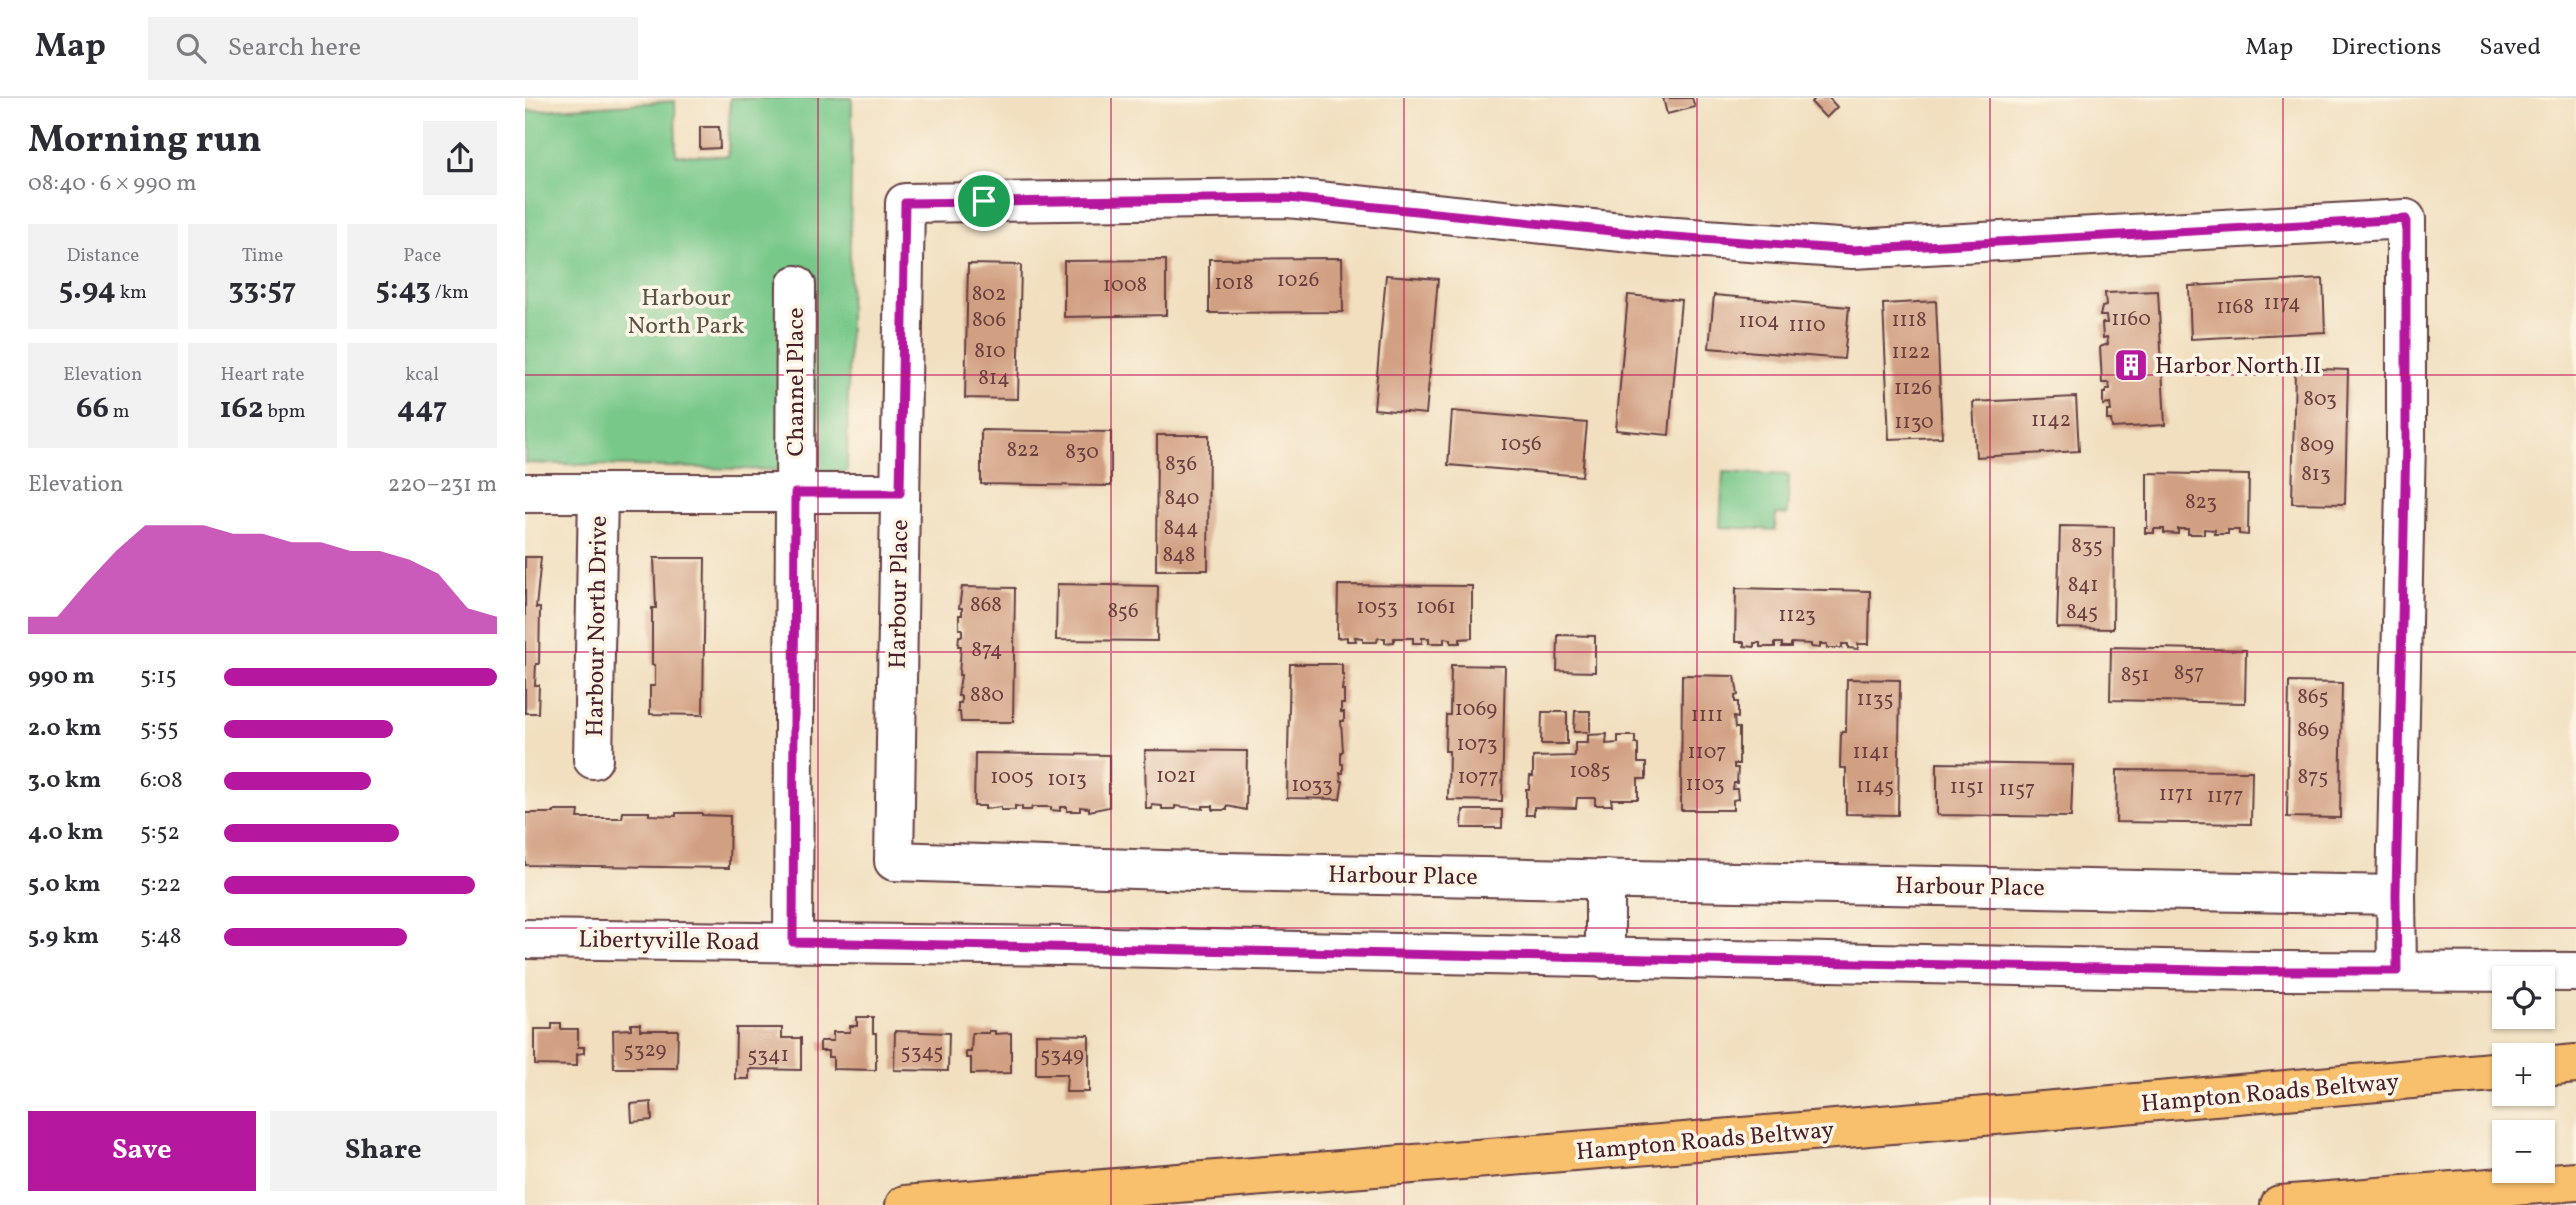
<!DOCTYPE html>
<meta charset="utf-8">
<style>
body{margin:0;font-family:Vollkorn,serif;background:#f2f2f3;color:#2b2b33;height:100vh;display:flex;flex-direction:column;font-size:26px;white-space:nowrap}
*{box-sizing:border-box;margin:0}
p{font-size:23px;color:#7c7c81}
.icon{flex:none;width:38px;height:38px;fill:none;stroke:currentColor;stroke-width:2;stroke-linecap:round;stroke-linejoin:round}
.map{position:relative;flex:1;overflow:hidden}
.drawer{display:flex;flex-direction:column;background:#fff;width:525px}
.drawer>*{flex:none}
.controls{position:absolute;left:1967px;top:868px;display:grid;gap:14px}
.controls a{display:grid;place-items:center;width:63px;height:63px;border-radius:0px;background:#fff;box-shadow:0 2px 5px #0004;font-size:35px}
.pin{position:absolute;display:grid;place-items:center;width:60px;height:60px;color:#fff;margin:-30px;border:4px solid #fff;border-radius:50%;box-shadow:0 2px 7px #0007}
.round{display:grid;place-items:center;flex:none;width:74px;height:74px;border-radius:0px;background:#f2f2f3}
.head{display:flex;align-items:center;justify-content:space-between;height:119px;padding:0 28px}
h1{font-size:38px;font-weight:700;line-height:52px}
.metrics{display:grid;grid-template-columns:repeat(3,1fr);gap:10px;height:119px;padding:7px 28px}
.metrics div{display:grid;align-content:center;border-radius:0px;background:#f2f2f3;text-align:center}
.metrics b{font-size:30px;font-weight:700}
.metrics small{font-size:19px;font-weight:400}
.metrics p{font-size:19px}
.chart{height:196px;padding:14px 28px}
.chart p{display:flex;justify-content:space-between}
.chart svg{width:100%;height:126px;margin-top:7px;fill:#b5179e;opacity:.7}
.primary-button{display:flex;gap:14px;margin-top:auto;padding:14px 28px}
.primary-button a{flex:1;height:80px;border-radius:0px;background:#b5179e;color:#fff;font-size:28px;font-weight:700;line-height:80px;text-align:center}
.primary-button a+a{background:#f2f2f3;color:#2b2b33}
ul{padding:0 28px;list-style:none;font-size:23px}
li{display:grid;grid-template-columns:112px 84px 1fr;align-items:center;height:52px}
li i{height:18px;border-radius:9px;background:#b5179e}
header{display:flex;align-items:center;gap:42px;box-sizing:border-box;height:98px;padding:0 35px;background:#fff;border-bottom:2px solid #e1e1e2}
header strong{font-size:33px}
nav{display:flex;gap:38px;margin-inline-start:auto;font-size:24px}
.search{width:490px;height:63px;background:#f2f2f3;display:flex;align-items:center;gap:18px;box-sizing:border-box;padding:0 24px;border-radius:0px;color:#7c7c81;font-size:26px}
main{display:flex;flex:1;min-height:0}
.map>svg:first-child{display:block}
.green{fill:#77c889;stroke:#60745a;stroke-width:2}
.building{fill:#d19f81}
.lines{fill:none;stroke-linecap:round;stroke-linejoin:round}
.street-casing{stroke:#633c41;stroke-width:42}
.highway-casing{stroke:#633c41;stroke-width:42}
.street{stroke:#fff;stroke-width:38}
.highway{stroke:#f8bf6c;stroke-width:38}
.route-casing{stroke:#fff;stroke-width:14}
.route{stroke:#b5179e;stroke-width:9}
.grid{fill:none;stroke:#c2185b;stroke-width:2;stroke-opacity:0.55}
.labels{text-anchor:middle;stroke-width:7;stroke-linejoin:round;paint-order:stroke}
.number-label{font-size:21px;fill:#6c3f40}
.park-label{font-size:24px;fill:#585247;stroke:#fcf5e5}
.poi-label{font-size:24px;fill:#4a1f2b;stroke:#fcf5e5;text-anchor:start}
.street-label{font-size:24px;fill:#4a1f2b;stroke:#fcf5e5}
</style>
<header>
<strong>Map</strong>
<div class="search"><svg class="icon" aria-label="search" viewBox="0 0 24 24"><circle cx="10" cy="10" r="6"/><path d="M15 15l6 6"/></svg>Search here</div>
<nav><a>Map</a><a>Directions</a><a>Saved</a></nav>
</header>
<main>
<section class="drawer">
<div class="head"><div><h1>Morning run</h1><p>08:40 · 6 × 990 m</p></div><a class="round"><svg class="icon" aria-label="share" viewBox="0 0 24 24"><path d="M12 15V3M7 8l5-5 5 5M5 13v7h14v-7"/></svg></a></div>
<div class="metrics">
<div><p>Distance</p><b>5.94<small> km</small></b></div>
<div><p>Time</p><b>33:57</b></div>
<div><p>Pace</p><b>5:43<small> /km</small></b></div>
</div>
<div class="metrics">
<div><p>Elevation</p><b>66<small> m</small></b></div>
<div><p>Heart rate</p><b>162<small> bpm</small></b></div>
<div><p>kcal</p><b>447</b></div>
</div>
<div class="chart"><p><span>Elevation</span>220–231 m</p>
<svg viewBox="0 0 160 44" preserveAspectRatio="none"><path d="M0 44V38L10 38L20 26L30 15L40 6L50 6L60 6L70 9L80 9L90 12L100 12L110 15L120 15L130 18L140 23L150 35L160 38V44z"/></svg>
</div>
<ul>
<li><b>990 m</b>5:15<i style="width:100%"></i></li>
<li><b>2.0 km</b>5:55<i style="width:62%"></i></li>
<li><b>3.0 km</b>6:08<i style="width:54%"></i></li>
<li><b>4.0 km</b>5:52<i style="width:64%"></i></li>
<li><b>5.0 km</b>5:22<i style="width:92%"></i></li>
<li><b>5.9 km</b>5:48<i style="width:67%"></i></li>
</ul>
<div class="primary-button"><a>Save</a><a>Share</a></div>
</section>
<div class="map">
<svg width="2051" height="1107" viewBox="0 0 2051 1107">
<rect width="100%" height="100%" fill="#fcf5e5"/>
<filter id="ink" filterUnits="userSpaceOnUse"><feTurbulence type="fractalNoise" baseFrequency=".0143" numOctaves="2"/><feDisplacementMap in="SourceGraphic" scale="14" xChannelSelector="R" yChannelSelector="G"/><feConvolveMatrix kernelMatrix="1 2 1 2 8 2 1 2 1" color-interpolation-filters="sRGB"/></filter>
<filter id="wash" filterUnits="userSpaceOnUse"><feTurbulence type="fractalNoise" baseFrequency=".00686" numOctaves="4" result="noise"/><feDisplacementMap in="SourceGraphic" scale="28" xChannelSelector="R" yChannelSelector="G"/><feGaussianBlur stdDeviation="1.57" result="paint"/><feColorMatrix in="noise" values="0 0 0 0 0 0 0 0 0 0 0 0 0 0 0 0 0 1.4 0 .05"/><feComposite in="paint" operator="in"/></filter>
<g filter="url(#wash)">
<rect width="100%" height="100%" fill="#f1dfbf"/>
<g class="green">
<path d="M 205,0 L 327,0 L 322,374 L 0,365 L 0,13 L 150,3 L 151,57 L 203,58 Z"/>
<path d="M 1198,374 L 1264,377 L 1262,417 L 1251,416 L 1250,432 L 1195,429 Z"/>
</g>
<g id="blocks">
<g class="building">
<path d="M 1138,0 L 1167,0 L 1170,9 L 1142,16 Z"/>
<path d="M 1291,0 L 1304,0 L 1312,9 L 1301,20 L 1286,4 Z"/>
<path d="M 175,29 L 194,29 L 195,50 L 175,51 Z"/>
<path d="M 817,160 L 818,214 L 684,215 L 684,161 Z"/>
<path d="M 641,162 L 641,217 L 539,219 L 539,163 Z"/>
<path d="M 443,166 L 496,167 L 493,301 L 440,300 Z"/>
<path d="M 861,177 L 913,181 L 901,316 L 849,311 Z"/>
<path d="M 1798,181 L 1800,234 L 1666,241 L 1664,188 Z"/>
<path d="M 1633,193 L 1640,327 L 1587,330 L 1586,322 L 1582,322 L 1582,313 L 1586,313 L 1585,306 L 1578,307 L 1578,295 L 1581,295 L 1581,291 L 1585,291 L 1584,285 L 1577,285 L 1575,249 L 1583,246 L 1582,239 L 1578,240 L 1577,225 L 1582,225 L 1581,218 L 1575,218 L 1577,209 L 1581,208 L 1580,195 Z"/>
<path d="M 1103,197 L 1156,202 L 1144,337 L 1091,332 Z"/>
<path d="M 1189,197 L 1324,209 L 1319,261 L 1184,250 Z"/>
<path d="M 1411,203 L 1417,339 L 1364,341 L 1358,206 Z"/>
<path d="M 1770,270 L 1823,272 L 1820,406 L 1767,405 Z"/>
<path d="M 1551,299 L 1554,353 L 1451,359 L 1448,304 Z"/>
<path d="M 927,313 L 1062,325 L 1057,378 L 923,367 Z"/>
<path d="M 456,332 L 586,334 L 586,388 L 456,386 Z"/>
<path d="M 632,337 L 684,337 L 683,472 L 631,472 Z"/>
<path d="M 1622,375 L 1724,377 L 1723,437 L 1714,436 L 1714,432 L 1703,432 L 1703,436 L 1689,436 L 1690,432 L 1679,431 L 1679,436 L 1663,436 L 1663,431 L 1653,431 L 1653,436 L 1639,435 L 1639,431 L 1629,431 L 1629,435 L 1620,435 L 1620,430 L 1622,430 Z"/>
<path d="M 1535,428 L 1589,429 L 1588,531 L 1532,530 Z"/>
<path d="M 0,459 L 16,459 L 11,510 L 15,510 L 14,566 L 11,566 L 10,587 L 14,587 L 13,615 L 0,615 Z"/>
<path d="M 129,460 L 180,460 L 178,617 L 125,616 L 125,588 L 130,588 L 130,567 L 127,567 L 127,510 L 131,510 Z"/>
<path d="M 532,486 L 633,488 L 632,543 L 531,542 Z"/>
<path d="M 813,487 L 947,488 L 947,540 L 935,541 L 935,545 L 926,545 L 926,541 L 919,540 L 919,545 L 904,545 L 904,540 L 897,540 L 897,545 L 888,545 L 888,540 L 869,540 L 869,544 L 860,545 L 860,540 L 853,540 L 852,544 L 838,544 L 838,540 L 830,539 L 831,543 L 822,543 L 822,539 L 812,540 Z"/>
<path d="M 437,489 L 490,490 L 488,624 L 436,624 L 435,614 L 433,614 L 433,605 L 436,605 L 436,598 L 433,598 L 436,577 L 434,577 L 436,548 L 433,548 L 434,538 L 437,538 L 437,531 L 434,531 L 434,517 L 437,517 L 437,510 L 434,510 Z"/>
<path d="M 1211,490 L 1345,493 L 1344,546 L 1333,546 L 1333,551 L 1323,550 L 1323,546 L 1317,546 L 1317,550 L 1302,550 L 1302,546 L 1295,546 L 1295,550 L 1286,549 L 1286,546 L 1266,545 L 1266,549 L 1257,549 L 1257,545 L 1250,545 L 1250,549 L 1235,549 L 1235,545 L 1229,545 L 1229,549 L 1219,548 L 1219,544 L 1210,544 Z"/>
<path d="M 1033,537 L 1070,538 L 1070,574 L 1032,573 Z"/>
<path d="M 1586,549 L 1721,552 L 1720,605 L 1585,602 Z"/>
<path d="M 765,566 L 817,566 L 817,576 L 819,576 L 817,592 L 819,592 L 819,606 L 816,606 L 816,614 L 819,614 L 819,623 L 816,623 L 818,653 L 816,654 L 816,666 L 818,666 L 818,675 L 815,675 L 816,683 L 818,683 L 815,701 L 762,700 Z"/>
<path d="M 926,567 L 980,568 L 977,703 L 923,702 L 924,653 L 920,653 L 921,617 L 925,617 Z"/>
<path d="M 1157,577 L 1210,578 L 1213,597 L 1210,598 L 1210,604 L 1213,604 L 1213,620 L 1209,619 L 1210,630 L 1214,630 L 1214,666 L 1209,666 L 1209,670 L 1213,670 L 1212,685 L 1209,685 L 1208,691 L 1212,691 L 1213,701 L 1208,702 L 1208,712 L 1156,712 Z"/>
<path d="M 1322,581 L 1375,582 L 1373,717 L 1321,716 L 1321,670 L 1315,670 L 1316,634 L 1321,634 Z"/>
<path d="M 1764,584 L 1817,585 L 1815,720 L 1762,719 Z"/>
<path d="M 1050,613 L 1065,613 L 1065,634 L 1049,634 Z"/>
<path d="M 1017,614 L 1042,614 L 1042,646 L 1016,646 Z"/>
<path d="M 1082,636 L 1081,646 L 1093,645 L 1093,638 L 1110,638 L 1110,645 L 1113,646 L 1113,665 L 1121,665 L 1121,681 L 1113,681 L 1113,701 L 1086,701 L 1087,707 L 1070,707 L 1070,700 L 1052,700 L 1051,710 L 1009,709 L 1009,717 L 1001,717 L 1001,691 L 1004,691 L 1005,678 L 1008,678 L 1008,659 L 1050,658 L 1050,645 L 1063,645 L 1063,637 Z"/>
<path d="M 620,652 L 722,653 L 721,712 L 702,708 L 702,712 L 688,712 L 688,708 L 678,708 L 678,711 L 650,708 L 650,711 L 637,711 L 637,708 L 627,707 L 627,711 L 621,711 Z"/>
<path d="M 450,655 L 584,657 L 584,709 L 564,713 L 564,710 L 555,709 L 555,713 L 542,713 L 542,709 L 535,709 L 535,713 L 526,712 L 526,709 L 507,709 L 506,712 L 497,712 L 497,709 L 490,708 L 490,712 L 476,712 L 476,709 L 460,711 L 460,708 L 449,708 Z"/>
<path d="M 1412,665 L 1548,667 L 1546,719 L 1412,717 Z"/>
<path d="M 1592,672 L 1727,673 L 1726,726 L 1591,724 Z"/>
<path d="M 938,712 L 977,712 L 977,730 L 937,730 Z"/>
<path d="M 29,713 L 54,713 L 53,720 L 97,720 L 98,714 L 124,714 L 124,717 L 151,718 L 151,715 L 177,715 L 177,717 L 205,718 L 204,770 L 0,767 L 0,715 L 29,715 Z"/>
<path d="M 332,919 L 348,919 L 348,935 L 351,935 L 351,972 L 308,971 L 308,959 L 303,959 L 303,953 L 295,953 L 295,943 L 308,943 L 308,934 L 325,934 L 325,928 L 332,928 Z"/>
<path d="M 27,925 L 36,925 L 36,931 L 53,931 L 53,949 L 59,949 L 59,955 L 52,956 L 52,968 L 10,967 L 10,931 L 27,931 Z"/>
<path d="M 106,926 L 115,926 L 115,932 L 153,932 L 152,970 L 89,970 L 88,932 L 106,931 Z"/>
<path d="M 211,930 L 257,930 L 257,940 L 276,940 L 276,972 L 224,971 L 224,981 L 210,981 Z"/>
<path d="M 370,933 L 424,935 L 423,973 L 369,972 Z"/>
<path d="M 464,933 L 470,933 L 470,936 L 486,935 L 486,975 L 446,976 L 446,960 L 441,960 L 441,954 L 446,954 L 447,935 L 464,935 Z"/>
<path d="M 511,936 L 564,937 L 564,994 L 541,994 L 542,976 L 511,976 Z"/>
<path d="M 126,1004 L 127,1022 L 107,1024 L 106,1006 Z"/>
</g>
</g>
</g>
<g filter="url(#ink)">
<use href="#blocks" fill-opacity="0" stroke="#633c41" stroke-width="2"/>
<g class="lines">
<g class="street-casing">
<g id="street">
<path d="M 0,395 L 375,395"/>
<path d="M 68,661 L 73,396"/>
<path d="M 1080,781 L 1080,861"/>
<path d="M 1871,797 L 699,774 L 369,763 L 380,105 L 763,100 L 1136,138 L 1328,151 L 1881,121 L 1881,342 L 1871,797 L 1872,873"/>
<path d="M 0,841 L 537,848 L 1732,873 L 2051,874"/>
<path d="M 268,844 L 271,187"/>
</g>
</g>
<g class="highway-casing">
<g id="highway">
<path d="M 2018,969 L 2051,966"/>
<path d="M 380,1107 L 1136,1046 L 1979,973"/>
<path d="M 1755,1107 L 2051,1083"/>
</g>
</g>
<use href="#street" class="street"/>
<use href="#highway" class="highway"/>
</g>
</g>
<g class="lines" filter="url(#ink)">
<g class="route-casing">
<path id="route" d="M 763,100 L 1136,138 L 1328,152 L 1881,121 L 1881,342 L 1871,797 L 1872,873 L 1732,873 L 268,844 L 270,395 L 375,395 L 380,105 Z"/>
</g>
<use href="#route" class="route"/>
</g>
<path class="grid" d="M 293,0 L 293,1107M 586,0 L 586,1107M 879,0 L 879,1107M 1172,0 L 1172,1107M 1465,0 L 1465,1107M 1758,0 L 1758,1107M 0,277 L 2051,277M 0,554 L 2051,554M 0,830 L 2051,830"/>
<defs>
<g id="building-square" transform="scale(1.75)"><rect x="-9" y="-9" width="18" height="18" rx="4" fill="#b5179e" stroke="#fcf5e5"/><path d="M-4-6H4V6H1V3H-1V6H-4ZM-2.5-4.3h1.7v1.8h-1.7ZM.8-4.3h1.7v1.8H.8ZM-2.5-1h1.7V.8h-1.7ZM.8-1h1.7V.8H.8Z" fill="#fff"/></g>
</defs>
<g fill-rule="evenodd">
<use href="#building-square" x="1606" y="267"/>
</g>
<g class="labels">
<g class="number-label">
<text x="773" y="188">1026</text>
<text x="709" y="191">1018</text>
<text x="600" y="193">1008</text>
<text x="464" y="202">802</text>
<text x="1757" y="211">1174</text>
<text x="1710" y="215">1168</text>
<text x="1606" y="227">1160</text>
<text x="464" y="228">806</text>
<text x="1384" y="228">1118</text>
<text x="1234" y="229">1104</text>
<text x="1282" y="233">1110</text>
<text x="465" y="259">810</text>
<text x="1386" y="260">1122</text>
<text x="469" y="286">814</text>
<text x="1388" y="296">1126</text>
<text x="1795" y="307">803</text>
<text x="1526" y="328">1142</text>
<text x="1389" y="330">1130</text>
<text x="996" y="352">1056</text>
<text x="1792" y="353">809</text>
<text x="498" y="358">822</text>
<text x="557" y="360">830</text>
<text x="656" y="372">836</text>
<text x="1791" y="382">813</text>
<text x="657" y="406">840</text>
<text x="1676" y="410">823</text>
<text x="656" y="436">844</text>
<text x="1562" y="454">835</text>
<text x="654" y="463">848</text>
<text x="1558" y="493">841</text>
<text x="461" y="513">868</text>
<text x="852" y="515">1053</text>
<text x="911" y="515">1061</text>
<text x="598" y="519">856</text>
<text x="1557" y="520">845</text>
<text x="1272" y="523">1123</text>
<text x="462" y="558">874</text>
<text x="1664" y="581">857</text>
<text x="1610" y="583">851</text>
<text x="462" y="603">880</text>
<text x="1788" y="605">865</text>
<text x="1350" y="607">1135</text>
<text x="951" y="617">1069</text>
<text x="1182" y="623">1111</text>
<text x="1788" y="638">869</text>
<text x="952" y="652">1073</text>
<text x="1182" y="660">1107</text>
<text x="1346" y="660">1141</text>
<text x="1065" y="679">1085</text>
<text x="651" y="684">1021</text>
<text x="487" y="685">1005</text>
<text x="953" y="685">1077</text>
<text x="1788" y="685">875</text>
<text x="542" y="687">1013</text>
<text x="1180" y="692">1103</text>
<text x="787" y="693">1033</text>
<text x="1350" y="694">1145</text>
<text x="1442" y="695">1151</text>
<text x="1492" y="697">1157</text>
<text x="1651" y="702">1171</text>
<text x="1700" y="704">1177</text>
<text x="120" y="958">5329</text>
<text x="397" y="960">5345</text>
<text x="243" y="963">5341</text>
<text x="537" y="963">5349</text>
</g>
<g class="park-label">
<text x="161" y="207">Harbour<tspan x="161" dy="28">North Park</tspan></text>
</g>
<g class="poi-label">
<text x="1630" y="275">Harbor North II</text>
</g>
<g class="street-label">
<text transform="translate(270 284) rotate(-90)" y="8">Channel Place</text>
<text transform="translate(373 496) rotate(-89)" y="8">Harbour Place</text>
<text transform="translate(71 528) rotate(-89)" y="8">Harbour North Drive</text>
<text transform="translate(878 777) rotate(1)" y="8">Harbour Place</text>
<text transform="translate(1445 788) rotate(1)" y="8">Harbour Place</text>
<text transform="translate(144 842) rotate(1)" y="8">Libertyville Road</text>
<text transform="translate(1745 994) rotate(-5)" y="8">Hampton Roads Beltway</text>
<text transform="translate(1180 1042) rotate(-5)" y="8">Hampton Roads Beltway</text>
</g>
</g>
</svg>
<div class="controls">
<a><svg class="icon" aria-label="locate" viewBox="0 0 24 24"><circle cx="12" cy="12" r="6"/><path d="M12 2v4M12 18v4M2 12h4M18 12h4"/></svg></a>
<a>+</a>
<a>−</a>
</div>
<div class="pin" style="left:459px;top:103px;background:#1e9e55"><svg class="icon" aria-label="arrive" viewBox="0 0 24 24"><path d="M6 21V4h12l-3 4 3 4H6"/></svg></div>
</div>
</main>
